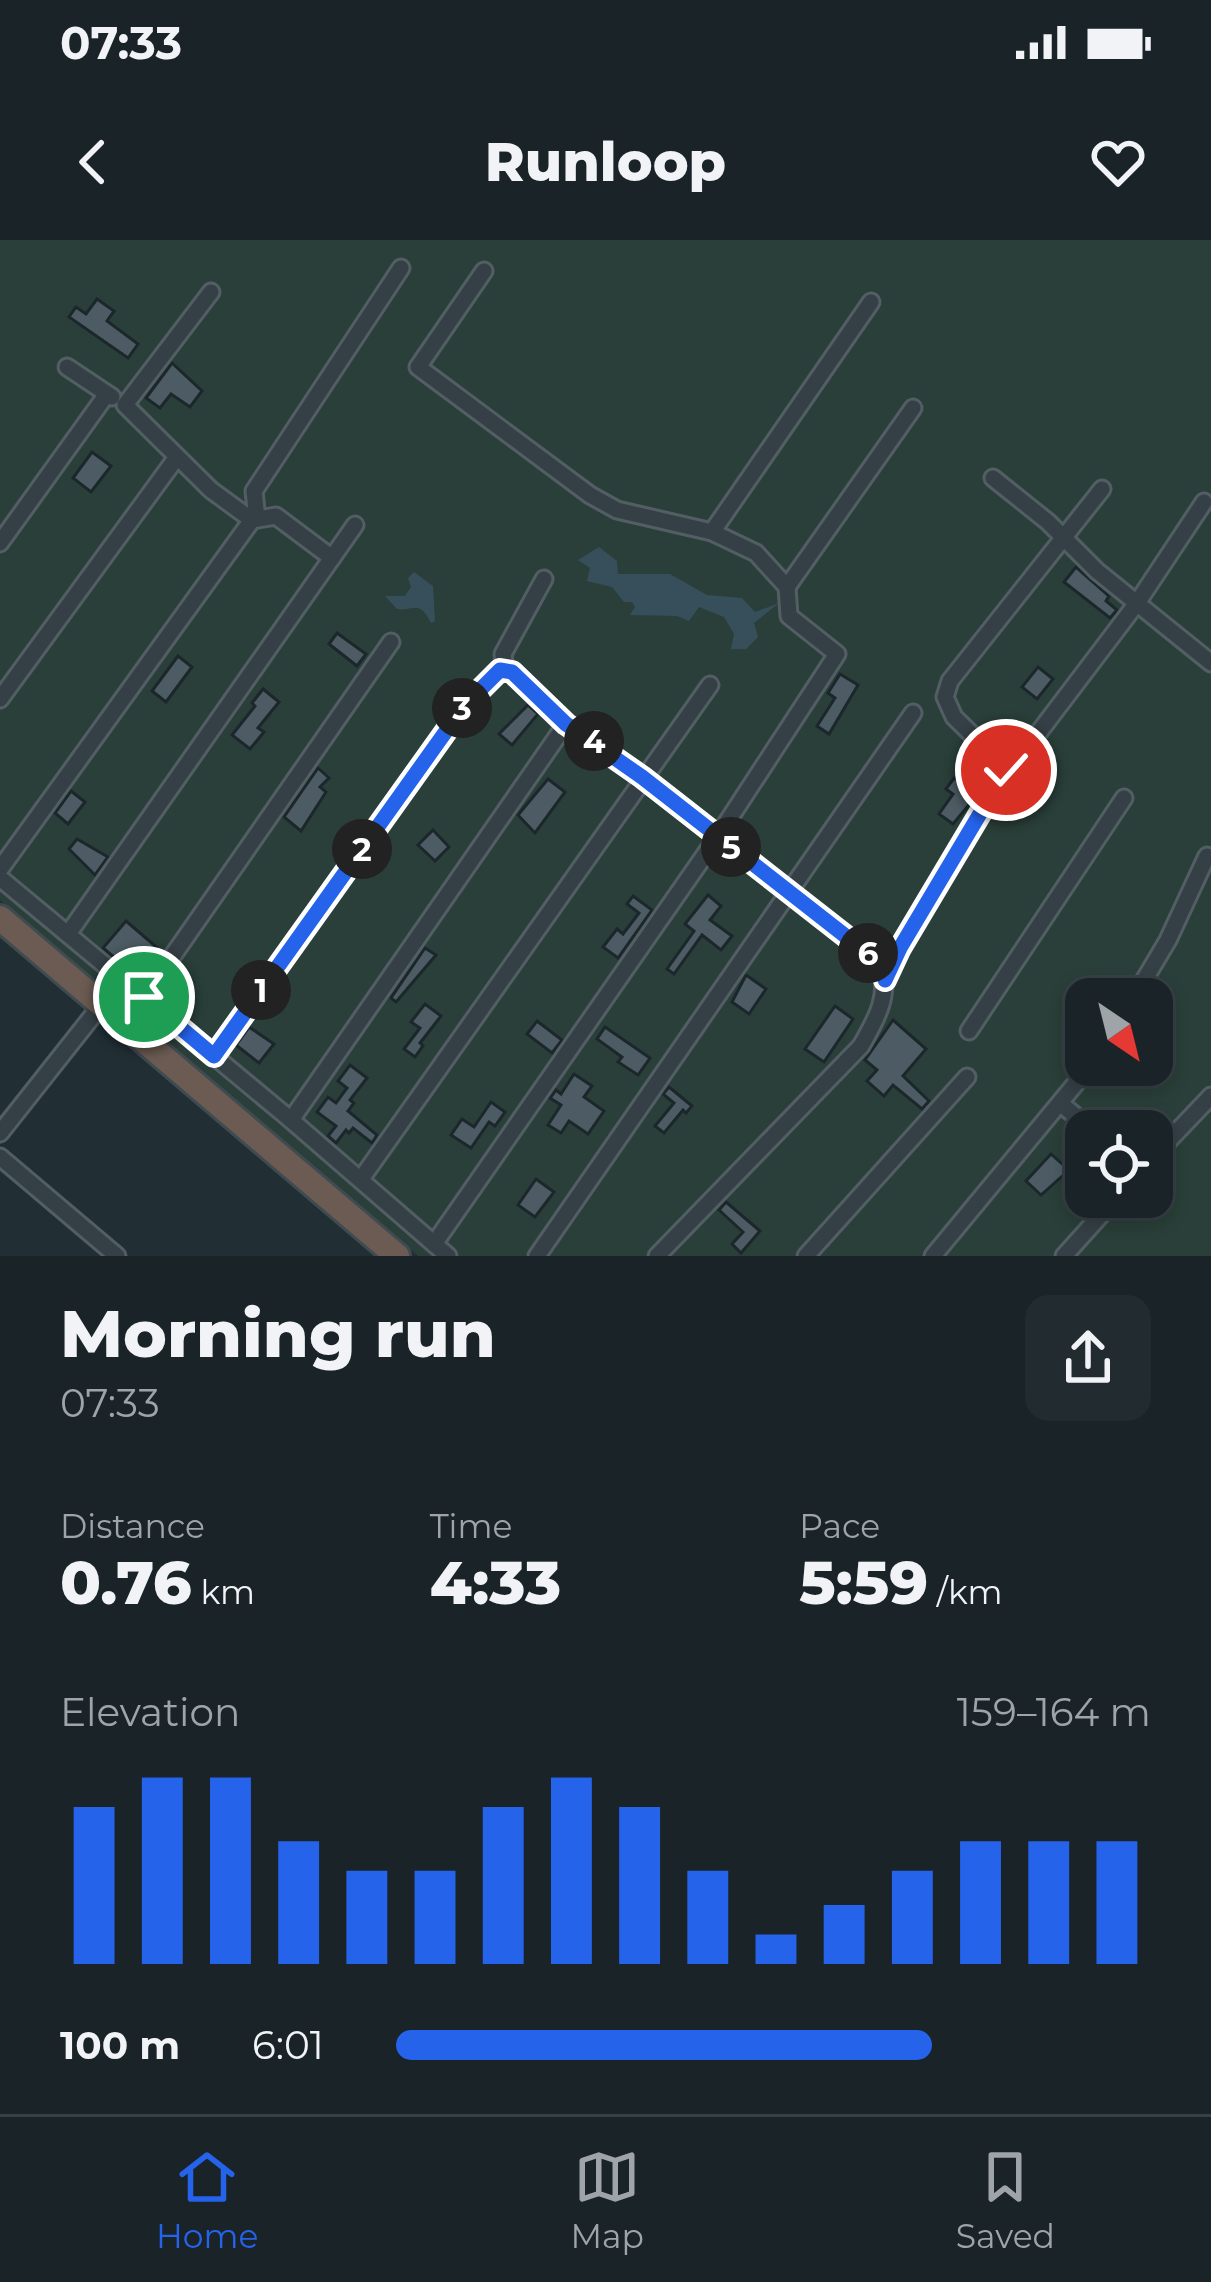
<!DOCTYPE html>
<meta charset="utf-8">
<style>
body{margin:0;font-family:Montserrat,sans-serif;background:#222b30;color:#f1f3f6;height:100vh;display:flex;flex-direction:column;font-size:45px;white-space:nowrap}
*{box-sizing:border-box;margin:0}
p{font-size:39px;color:#9fa4a8}
.icon{flex:none;width:66px;height:66px;fill:none;stroke:currentColor;stroke-width:2;stroke-linecap:round;stroke-linejoin:round}
.map{position:relative;height:1016px;overflow:hidden}
.details{display:flex;flex-direction:column;background:#192328;flex:1}
.details>*{flex:none}
.needle{width:78px;rotate:145deg}
.fabs{position:absolute;left:1065px;top:738px;display:grid;gap:24px}
.fabs a{display:grid;place-items:center;width:108px;height:108px;border-radius:24px;background:#192328;box-shadow:0 6px 18px #0003,0 0 0 3px #374045;font-size:60px}
.pin{position:absolute;display:grid;place-items:center;width:102px;height:102px;color:#fff;margin:-51px;border:6px solid #fff;border-radius:50%;box-shadow:0 3px 12px #0007}
.km{position:absolute;width:60px;height:60px;margin:-30px;border-radius:50%;background:#222;color:#fff;font-size:33px;line-height:60px;text-align:center}
.round{display:grid;place-items:center;flex:none;width:126px;height:126px;border-radius:24px;background:#222b30}
.headline{display:flex;align-items:center;justify-content:space-between;height:204px;padding:0 60px}
h1{font-size:66px;font-weight:800;line-height:90px}
.figures{display:grid;grid-template-columns:repeat(3,1fr);gap:18px;height:204px;padding:12px 60px}
.figures div{display:grid;align-content:center}
.figures b{font-size:60px;font-weight:800}
.figures small{font-size:33px;font-weight:400}
.figures p{font-size:33px}
.chart{height:336px;padding:24px 60px}
.chart p{display:flex;justify-content:space-between}
.chart svg{width:100%;height:216px;margin-top:12px;stroke:#2563eb;stroke-width:6}
ul{padding:0 60px;list-style:none;font-size:39px}
li{display:grid;grid-template-columns:192px 144px 1fr;align-items:center;height:90px}
li i{height:30px;border-radius:15px;background:#2563eb}
.status{display:flex;justify-content:space-between;align-items:center;height:84px;padding:0 60px;background:#192328;direction:ltr}
.status svg{height:33px;fill:currentColor}
header{display:flex;justify-content:space-between;align-items:center;height:156px;padding:0 60px;background:#192328;font-size:54px;font-weight:800}
.tab-bar{display:flex;justify-content:space-around;align-items:center;height:168px;border-top:3px solid #374045;background:#192328;font-size:33px;color:#9fa4a8}
.tab-bar a{display:grid;justify-items:center;gap:6px}
.tab-bar .on{color:#2563eb}
.map>svg:first-child{display:block}
.green{fill:#2a3f39;fill-rule:evenodd}
.water{fill:#364f5b}
.building{fill:#4d5c64;stroke:#1c272c;stroke-width:3}
.lines{fill:none;stroke-linecap:round;stroke-linejoin:round}
.minor-casing{stroke:#525e64;stroke-width:21}
.highway-casing{stroke:#3f4b50;stroke-width:30}
.minor{stroke:#354046;stroke-width:15}
.highway{stroke:#6b5b52;stroke-width:24}
.route-casing{stroke:#fff;stroke-width:24}
.route{stroke:#2563eb;stroke-width:15}
</style>
<div class="status"><b>07:33</b><svg viewBox="0 0 49 12"><path d="M0 12V9h3v3zM5 12V6h3v6zM10 12V3h3v9zM15 12V0h3v12zM26 1h20v11H26zM47 4h2v5h-2z"/></svg></div>
<header><svg class="icon" aria-label="back" viewBox="0 0 24 24"><path d="M15 5l-7 7 7 7"/></svg>Runloop<svg class="icon" aria-label="heart" viewBox="0 0 24 24"><path d="M12 20l-8-8c-3-5 5-10 8-4 3-6 11-1 8 4z"/></svg></header>
<div class="map">
<svg width="1211" height="1016" viewBox="0 0 1211 1016">
<rect width="100%" height="100%" fill="#212f35"/>
<path class="green" d="M 0,0 L 1211,0 L 1211,1016 L 418,1016 L 0,660 ZM 1086,759 L 1152,759 L 1152,825 L 1086,825 ZM 1086,891 L 1152,891 L 1152,957 L 1086,957 Z"/>
<g class="water">
<path d="M 599,307 L 617,321 L 618,334 L 670,334 L 707,355 L 742,358 L 755,372 L 779,363 L 754,383 L 758,397 L 746,409 L 731,409 L 734,394 L 724,377 L 699,367 L 689,381 L 677,376 L 630,375 L 635,367 L 632,362 L 624,362 L 612,347 L 587,341 L 590,328 L 578,320 Z"/>
<path d="M 414,332 L 433,346 L 435,381 L 431,383 C 419,358 413,372 397,369 L 385,356 L 405,356 L 411,347 L 408,338 Z"/>
</g>
<g class="building">
<path d="M 97,59 L 114,71 L 107,81 L 138,104 L 128,118 L 69,77 L 76,67 L 86,74 Z"/>
<path d="M 172,123 L 202,151 L 190,167 L 171,154 L 160,168 L 146,158 Z"/>
<path d="M 92,212 L 111,226 L 91,252 L 73,238 Z"/>
<path d="M 1076,327 L 1109,356 L 1106,361 L 1117,370 L 1110,378 L 1064,342 Z"/>
<path d="M 337,393 L 366,414 L 357,426 L 329,404 Z"/>
<path d="M 178,416 L 192,427 L 166,462 L 152,451 Z"/>
<path d="M 1038,427 L 1053,439 L 1037,459 L 1022,447 Z"/>
<path d="M 840,434 L 858,445 L 829,494 L 817,486 L 835,458 L 828,453 Z"/>
<path d="M 263,449 L 279,462 L 258,488 L 264,492 L 250,509 L 232,495 L 255,466 L 252,463 Z"/>
<path d="M 528,465 L 538,474 L 512,505 L 499,494 Z"/>
<path d="M 318,528 L 329,538 L 320,547 L 326,552 L 301,591 L 284,577 Z"/>
<path d="M 954,538 L 978,554 L 953,584 L 939,574 L 953,554 L 946,549 Z"/>
<path d="M 548,539 L 565,552 L 535,593 L 518,575 Z"/>
<path d="M 71,551 L 85,562 L 68,584 L 55,573 Z"/>
<path d="M 433,590 L 449,607 L 435,621 L 418,605 Z"/>
<path d="M 77,599 L 108,617 L 95,635 L 69,609 Z"/>
<path d="M 708,655 L 721,666 L 710,680 L 732,696 L 721,710 L 702,695 L 674,734 L 667,729 L 694,691 L 685,684 Z"/>
<path d="M 633,656 L 652,670 L 618,718 L 603,707 L 617,689 L 623,694 L 639,673 L 627,664 Z"/>
<path d="M 126,681 L 161,711 L 139,738 L 103,708 Z"/>
<path d="M 425,708 L 436,715 L 396,762 L 391,758 Z"/>
<path d="M 746,735 L 766,749 L 749,774 L 732,762 Z"/>
<path d="M 425,764 L 441,776 L 420,803 L 423,806 L 415,817 L 404,809 L 420,788 L 411,782 Z"/>
<path d="M 835,766 L 853,779 L 824,822 L 805,809 Z"/>
<path d="M 893,780 L 926,809 L 903,836 L 929,861 L 922,869 L 893,845 L 884,856 L 867,841 L 877,830 L 865,820 Z"/>
<path d="M 537,781 L 562,800 L 552,813 L 527,794 Z"/>
<path d="M 249,787 L 274,804 L 259,823 L 236,805 Z"/>
<path d="M 605,787 L 650,818 L 638,835 L 618,822 L 622,817 L 597,799 Z"/>
<path d="M 350,825 L 367,838 L 350,860 L 354,863 L 348,871 L 377,895 L 372,903 L 353,888 L 349,893 L 346,890 L 336,903 L 328,896 L 336,886 L 317,872 L 328,857 L 336,863 L 347,848 L 338,841 Z"/>
<path d="M 574,834 L 592,846 L 584,857 L 604,871 L 588,894 L 569,881 L 561,893 L 548,885 L 561,865 L 550,858 L 556,850 L 561,854 Z"/>
<path d="M 669,847 L 692,866 L 686,873 L 683,870 L 664,893 L 655,886 L 674,863 L 663,854 Z"/>
<path d="M 491,862 L 505,872 L 495,886 L 489,882 L 471,908 L 451,895 L 462,879 L 474,887 Z"/>
<path d="M 1051,914 L 1069,930 L 1041,955 L 1026,941 Z"/>
<path d="M 536,939 L 554,952 L 535,977 L 518,965 Z"/>
<path d="M 726,962 L 760,991 L 741,1013 L 732,1004 L 743,992 L 719,970 Z"/>
</g>
<g class="lines">
<g class="minor-casing">
<g id="minor">
<path d="M 67,127 L 112,157"/>
<path d="M 993,238 L 1048,282 L 1097,331 L 1211,423"/>
<path d="M 257,279 L 254,251 L 401,28"/>
<path d="M 252,280 L 276,276 L 332,318"/>
<path d="M 712,292 L 871,62"/>
<path d="M 0,303 L 107,154"/>
<path d="M 787,347 L 913,168"/>
<path d="M 505,431 L 511,432 L 566,484 L 642,537 L 881,723 C 890,756 877,778 861,806 L 657,1016"/>
<path d="M 505,431 L 503,414 L 544,339"/>
<path d="M 0,459 L 177,217"/>
<path d="M 1007,529 L 954,477 L 945,457 L 950,441 L 1102,249"/>
<path d="M 0,629 L 252,280 L 211,250 L 125,165 L 211,52"/>
<path d="M 0,638 L 291,880"/>
<path d="M 68,694 L 355,285"/>
<path d="M 885,740 L 900,708 L 1007,529 L 1027,508 L 1137,363 L 1204,262"/>
<path d="M 144,757 L 391,402"/>
<path d="M 1133,759 L 1168,700 L 1207,616"/>
<path d="M 969,791 L 1124,558"/>
<path d="M 214,816 L 463,466 L 500,430 L 505,431"/>
<path d="M 1061,864 L 1094,891"/>
<path d="M 0,893 L 102,764"/>
<path d="M 0,917 L 117,1016"/>
<path d="M 1152,918 L 1211,856"/>
<path d="M 361,939 L 710,445"/>
<path d="M 434,1004 L 718,596 L 837,414 L 789,376 L 787,347 L 756,313 L 712,292 L 617,270 L 590,255 L 418,127 L 484,31"/>
<path d="M 448,1016 L 291,880 L 566,484"/>
<path d="M 537,1016 L 913,473"/>
<path d="M 806,1016 L 967,837"/>
<path d="M 933,1016 L 1091,825"/>
<path d="M 1064,1016 L 1117,957"/>
</g>
</g>
<g class="highway-casing">
<path id="highway" d="M 0,678 L 397,1016"/>
</g>
<use href="#minor" class="minor"/>
<use href="#highway" class="highway"/>
</g>
<g class="lines">
<g class="route-casing">
<path id="route" d="M 144,757 L 214,816 L 464,466 L 500,430 L 512,432 L 566,484 L 642,537 L 880,723 L 885,740 L 900,708 L 1006,530"/>
</g>
<use href="#route" class="route"/>
</g>
</svg>
<div class="fabs">
<a><svg class="needle" viewBox="-14 -14 28 28"><path d="M0-13l5 13h-10z" fill="#e53935"/><path d="M0 13l5-13h-10z" fill="#9fa4a8"/></svg></a>
<a><svg class="icon" aria-label="locate" viewBox="0 0 24 24"><circle cx="12" cy="12" r="6"/><path d="M12 2v4M12 18v4M2 12h4M18 12h4"/></svg></a>
</div>
<div class="pin" style="left:144px;top:757px;background:#1e9e55"><svg class="icon" aria-label="arrive" viewBox="0 0 24 24"><path d="M6 21V4h12l-3 4 3 4H6"/></svg></div>
<div class="pin" style="left:1006px;top:530px;background:#d93025"><svg class="icon" aria-label="check" viewBox="0 0 24 24"><path d="M5 12l5 5 9-10"/></svg></div>
<b class="km" style="left:261px;top:750px">1</b>
<b class="km" style="left:362px;top:609px">2</b>
<b class="km" style="left:462px;top:468px">3</b>
<b class="km" style="left:594px;top:501px">4</b>
<b class="km" style="left:731px;top:607px">5</b>
<b class="km" style="left:868px;top:713px">6</b>
</div>
<section class="details">
<div class="headline"><div><h1>Morning run</h1><p>07:33</p></div><a class="round"><svg class="icon" aria-label="share" viewBox="0 0 24 24"><path d="M12 15V3M7 8l5-5 5 5M5 13v7h14v-7"/></svg></a></div>
<div class="figures">
<div><p>Distance</p><b>0.76<small> km</small></b></div>
<div><p>Time</p><b>4:33</b></div>
<div><p>Pace</p><b>5:59<small> /km</small></b></div>
</div>
<div class="chart"><p><span>Elevation</span>159–164 m</p>
<svg viewBox="0 0 160 44" preserveAspectRatio="none"><path d="M5 44V12M15 44V6M25 44V6M35 44V19M45 44V25M55 44V25M65 44V12M75 44V6M85 44V12M95 44V25M105 44V38M115 44V32M125 44V25M135 44V19M145 44V19M155 44V19"/></svg>
</div>
<ul>
<li><b>100 m</b>6:01<i style="width:71%"></i></li>
</ul>
</section>
<nav class="tab-bar">
<a class="on"><svg class="icon" aria-label="home" viewBox="0 0 24 24"><path d="M3 11l9-7 9 7M6 9v11h12V9"/></svg>Home</a>
<a><svg class="icon" aria-label="map" viewBox="0 0 24 24"><path d="M3 6l6-2 6 2 6-2v14l-6 2-6-2-6 2zM9 4v14M15 6v14"/></svg>Map</a>
<a><svg class="icon" aria-label="saved" viewBox="0 0 24 24"><path d="M7 4h10v16l-5-4-5 4z"/></svg>Saved</a>
</nav>
